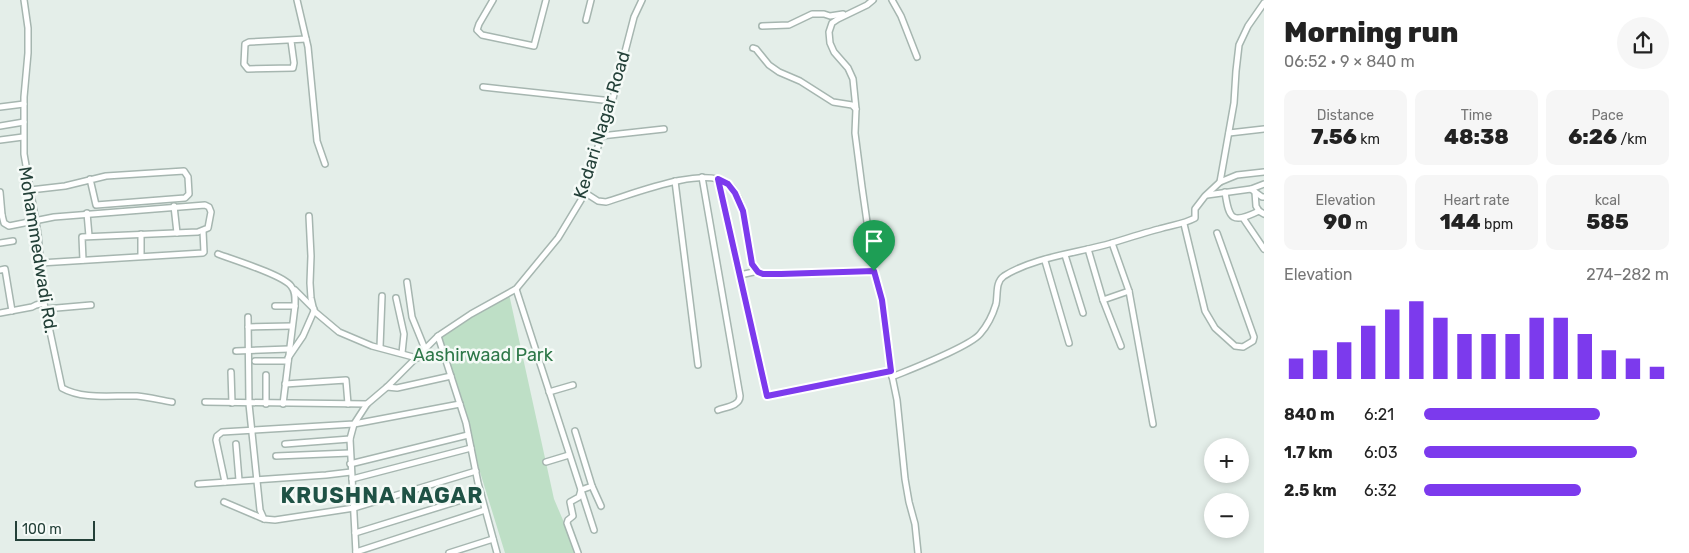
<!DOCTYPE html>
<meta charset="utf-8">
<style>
body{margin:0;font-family:Rubik,sans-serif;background:#f6f6f6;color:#222;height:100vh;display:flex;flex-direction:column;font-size:19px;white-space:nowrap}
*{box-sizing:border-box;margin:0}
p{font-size:16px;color:#767676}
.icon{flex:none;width:28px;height:28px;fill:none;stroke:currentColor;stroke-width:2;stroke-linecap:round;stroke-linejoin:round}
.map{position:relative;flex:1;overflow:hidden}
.drawer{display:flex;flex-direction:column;background:#fff;width:425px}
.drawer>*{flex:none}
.tools{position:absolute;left:1204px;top:438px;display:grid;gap:10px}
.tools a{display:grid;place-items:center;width:45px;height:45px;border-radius:50%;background:#fff;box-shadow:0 2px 8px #0003;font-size:25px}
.scale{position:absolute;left:15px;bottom:12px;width:80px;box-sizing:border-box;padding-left:5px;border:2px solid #234038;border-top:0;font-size:14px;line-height:18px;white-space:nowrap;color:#234038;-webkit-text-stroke:4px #f5faf7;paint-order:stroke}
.pin{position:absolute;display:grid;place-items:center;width:42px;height:42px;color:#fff;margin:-51px -21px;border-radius:50% 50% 50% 0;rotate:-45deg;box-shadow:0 0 5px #0007}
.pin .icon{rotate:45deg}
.round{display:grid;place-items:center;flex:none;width:52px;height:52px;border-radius:26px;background:#f6f6f6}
.summary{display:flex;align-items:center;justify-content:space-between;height:85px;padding:0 20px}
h1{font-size:28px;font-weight:800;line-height:38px}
.metrics{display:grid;grid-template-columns:repeat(3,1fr);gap:8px;height:85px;padding:5px 20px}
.metrics div{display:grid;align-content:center;border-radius:10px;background:#f6f6f6;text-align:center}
.metrics b{font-size:21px;font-weight:800}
.metrics small{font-size:14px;font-weight:400}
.metrics p{font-size:14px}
.chart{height:140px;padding:10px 20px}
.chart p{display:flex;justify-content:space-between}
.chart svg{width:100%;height:90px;margin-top:5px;stroke:#7c3aed;stroke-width:6}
ul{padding:0 20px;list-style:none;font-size:16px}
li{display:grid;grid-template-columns:80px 60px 1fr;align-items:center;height:38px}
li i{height:12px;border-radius:6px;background:#7c3aed}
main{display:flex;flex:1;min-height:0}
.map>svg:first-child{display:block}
.green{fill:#bedfc6}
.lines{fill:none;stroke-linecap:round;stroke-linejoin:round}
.street-casing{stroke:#a6b6b0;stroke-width:8}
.street{stroke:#fff;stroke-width:5}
.route-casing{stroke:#fff;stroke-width:10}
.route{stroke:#7c3aed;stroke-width:6}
.labels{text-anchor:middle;stroke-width:5;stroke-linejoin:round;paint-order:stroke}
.street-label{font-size:18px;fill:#234038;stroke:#f5faf7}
.park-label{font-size:18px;fill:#2d7748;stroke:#f5faf7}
.district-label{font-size:22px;font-weight:bold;letter-spacing:1px;fill:#1f5245;stroke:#f5faf7}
</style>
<main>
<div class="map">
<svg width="1264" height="553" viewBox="0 0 1264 553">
<rect width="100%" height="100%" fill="#e4eee9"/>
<path class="green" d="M 509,294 L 554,499 L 577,553 L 505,553 L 438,336 Z"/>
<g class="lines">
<g class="street-casing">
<g id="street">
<path d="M 24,0 L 28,28 L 28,53 L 24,97 L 24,154 L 38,234 L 44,303 L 62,388 C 83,400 113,395 137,396 C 148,397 160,400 172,402"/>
<path d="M 297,0 L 308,47 L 317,141 L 325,164"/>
<path d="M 493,0 L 479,24 L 477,30 L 482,35 L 534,46 L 546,0"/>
<path d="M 873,0 L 867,5 L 838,19 L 832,23 L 829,32 L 830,43 L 834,52 L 848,68 L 853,79 L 856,109 L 855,133 L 862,187 L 874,271 L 882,300 L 891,371 L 897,400 L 905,479 L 909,502 L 915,524 L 918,553"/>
<path d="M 892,0 L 901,16 L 917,57"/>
<path d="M 586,20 L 591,0"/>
<path d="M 762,26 L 789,25 L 812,14 L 824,14 L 830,16 L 843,14"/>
<path d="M 291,41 L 294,63 L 293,68 L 248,69 L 244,64 L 245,44 L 249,42 L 306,39"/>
<path d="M 753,48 L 756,49 L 769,65 L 779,72 L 800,81 L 833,102 L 852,105 L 856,109"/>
<path d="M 483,87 L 612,101"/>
<path d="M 0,107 L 24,104"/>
<path d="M 0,126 L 24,122"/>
<path d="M 1229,133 L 1264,129"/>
<path d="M 601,136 L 664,129"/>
<path d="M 0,140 L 23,137"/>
<path d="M 702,177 L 740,396 C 740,406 726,407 718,410"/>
<path d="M 718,179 L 767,396 L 891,371"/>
<path d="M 675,181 L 698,365"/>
<path d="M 1220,182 L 1234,103 L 1236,71 L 1239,45 L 1248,26 L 1264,3"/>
<path d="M 1251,189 L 1264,184"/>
<path d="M 30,190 L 65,186 L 106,176 L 184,171 L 188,177 L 189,194 L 185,198 L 96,205 L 90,179"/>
<path d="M 0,192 L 2,215"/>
<path d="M 584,192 L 598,201 L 606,202 C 633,194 703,166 727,183 C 742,193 745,222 748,239 C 750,248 749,265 757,271 C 765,277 858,272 874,271"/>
<path d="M 1225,192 C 1229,220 1232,224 1259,211"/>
<path d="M 1255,192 L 1256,206 L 1259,211 L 1264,214"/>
<path d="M 1207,195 L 1251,189 L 1262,197 L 1264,197"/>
<path d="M 174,206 L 177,233"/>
<path d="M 0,213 L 2,215 L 4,223 L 9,226 L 54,217 L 205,205 L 209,207 L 211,212 L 208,228 L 198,232 L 82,237 L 83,260"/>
<path d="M 87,213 L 89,236"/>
<path d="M 309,216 L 311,256 L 310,283 L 311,298 L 314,311 L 339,332 L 372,346 L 417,358"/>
<path d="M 1243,218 L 1264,249"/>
<path d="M 1184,224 L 1205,311 L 1215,328 L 1235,346 L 1243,347 L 1253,341 L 1254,337 L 1217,233"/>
<path d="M 0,243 L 13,241"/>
<path d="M 1112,243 L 1129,291 L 1153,424"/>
<path d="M 1088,249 L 1103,300 L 1129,291"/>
<path d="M 218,254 C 234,260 283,275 291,286 C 296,292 295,299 295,306 L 283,404"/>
<path d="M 1065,255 L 1083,313"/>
<path d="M 141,256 L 141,234"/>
<path d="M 1045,261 L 1069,343"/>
<path d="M 40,263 L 203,253 L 204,252 L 203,231"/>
<path d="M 0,270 L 5,269 L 12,311"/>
<path d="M 740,275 L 758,271"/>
<path d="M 407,282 L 412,317 L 425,349"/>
<path d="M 516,289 L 594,530"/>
<path d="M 295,290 L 314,309"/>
<path d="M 396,298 L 404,334 L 402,353"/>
<path d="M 1103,300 L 1121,346"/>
<path d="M 275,306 L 295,306"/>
<path d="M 45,309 L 91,305"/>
<path d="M 0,313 L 32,307 L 36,305 L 44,303"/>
<path d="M 248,317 L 249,404 L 260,510 L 264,519 L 275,520 L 354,508 L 476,471"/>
<path d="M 248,327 L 292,326"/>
<path d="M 438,336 L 466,423 L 478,483 L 497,553"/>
<path d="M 380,347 L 382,296"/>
<path d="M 236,351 L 289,349"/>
<path d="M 288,358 L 303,336 L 314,311"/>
<path d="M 255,361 L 288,361"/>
<path d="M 231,372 L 232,403"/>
<path d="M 892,377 C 911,369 969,347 980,334 C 987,326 993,314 996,304 C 998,295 995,282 1004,276 C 1034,257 1078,253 1112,243 C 1128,238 1144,233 1159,229 C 1172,225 1184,224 1195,218 L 1195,209 L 1205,196 L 1220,182 L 1237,175 L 1264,172"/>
<path d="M 285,384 L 346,380 L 348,404"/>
<path d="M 387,387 L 397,388 L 451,376"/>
<path d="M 549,392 L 573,385"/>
<path d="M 205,402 L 367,404"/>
<path d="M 266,404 L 266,375"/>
<path d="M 575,431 L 592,486 L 601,506"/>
<path d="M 236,444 L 239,480"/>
<path d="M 285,444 L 350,439"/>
<path d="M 276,456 L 350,453"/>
<path d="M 546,462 L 569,455"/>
<path d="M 350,464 L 468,435"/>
<path d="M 352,479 L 471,448"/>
<path d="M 225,482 L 216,440 L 217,436 L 222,432 L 354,424 L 460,404"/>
<path d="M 198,484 L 326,475 L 351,472"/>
<path d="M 306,497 L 353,493"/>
<path d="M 224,502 L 264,519"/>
<path d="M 355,533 L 481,494"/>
<path d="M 356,552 L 485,510"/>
<path d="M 356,553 L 350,439 L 354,424 L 367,404 L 387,387 L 438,336 L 471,314 L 516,289 L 558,238 L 581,200 L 611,106 L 634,17 L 642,0"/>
<path d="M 449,553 L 493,539"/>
<path d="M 578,553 L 567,523 L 568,520 L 573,516 L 570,502 L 579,497 L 581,490 L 592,486"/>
</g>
</g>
<use href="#street" class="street"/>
</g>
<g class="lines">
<g class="route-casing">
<path id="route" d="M 718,179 L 728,184 L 735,193 L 743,211 L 752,264 L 758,272 L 763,274 L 781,274 L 874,271 L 882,300 L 891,371 L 767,396 Z"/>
</g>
<use href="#route" class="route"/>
</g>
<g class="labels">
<g class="street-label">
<text transform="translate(602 125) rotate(-73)" y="6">Kedari Nagar Road</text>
<text transform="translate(38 250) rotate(81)" y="6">Mohammedwadi Rd.</text>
</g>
<g class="park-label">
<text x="483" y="361">Aashirwaad Park</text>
</g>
<g class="district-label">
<text x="382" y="503">KRUSHNA NAGAR</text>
</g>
</g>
</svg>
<div class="tools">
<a>+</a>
<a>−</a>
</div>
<div class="scale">100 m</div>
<div class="pin" style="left:874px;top:271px;background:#1e9e55"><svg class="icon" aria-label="arrive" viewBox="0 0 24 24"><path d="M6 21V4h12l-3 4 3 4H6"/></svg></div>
</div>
<section class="drawer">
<div class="summary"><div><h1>Morning run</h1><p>06:52 · 9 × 840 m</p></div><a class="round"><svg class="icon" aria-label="share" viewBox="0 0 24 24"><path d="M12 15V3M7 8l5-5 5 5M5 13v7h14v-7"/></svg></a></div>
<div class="metrics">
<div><p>Distance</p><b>7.56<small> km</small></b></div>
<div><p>Time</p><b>48:38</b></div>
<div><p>Pace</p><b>6:26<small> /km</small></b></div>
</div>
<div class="metrics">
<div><p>Elevation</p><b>90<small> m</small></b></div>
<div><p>Heart rate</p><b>144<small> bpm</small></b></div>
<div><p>kcal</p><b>585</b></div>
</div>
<div class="chart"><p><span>Elevation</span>274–282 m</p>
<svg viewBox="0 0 160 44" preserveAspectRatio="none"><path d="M5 44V34M15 44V30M25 44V26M35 44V18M45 44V10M55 44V6M65 44V14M75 44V22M85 44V22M95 44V22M105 44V14M115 44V14M125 44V22M135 44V30M145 44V34M155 44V38"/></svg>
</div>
<ul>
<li><b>840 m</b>6:21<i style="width:72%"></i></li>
<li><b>1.7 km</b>6:03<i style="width:87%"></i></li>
<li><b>2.5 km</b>6:32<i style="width:64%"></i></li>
</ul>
</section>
</main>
